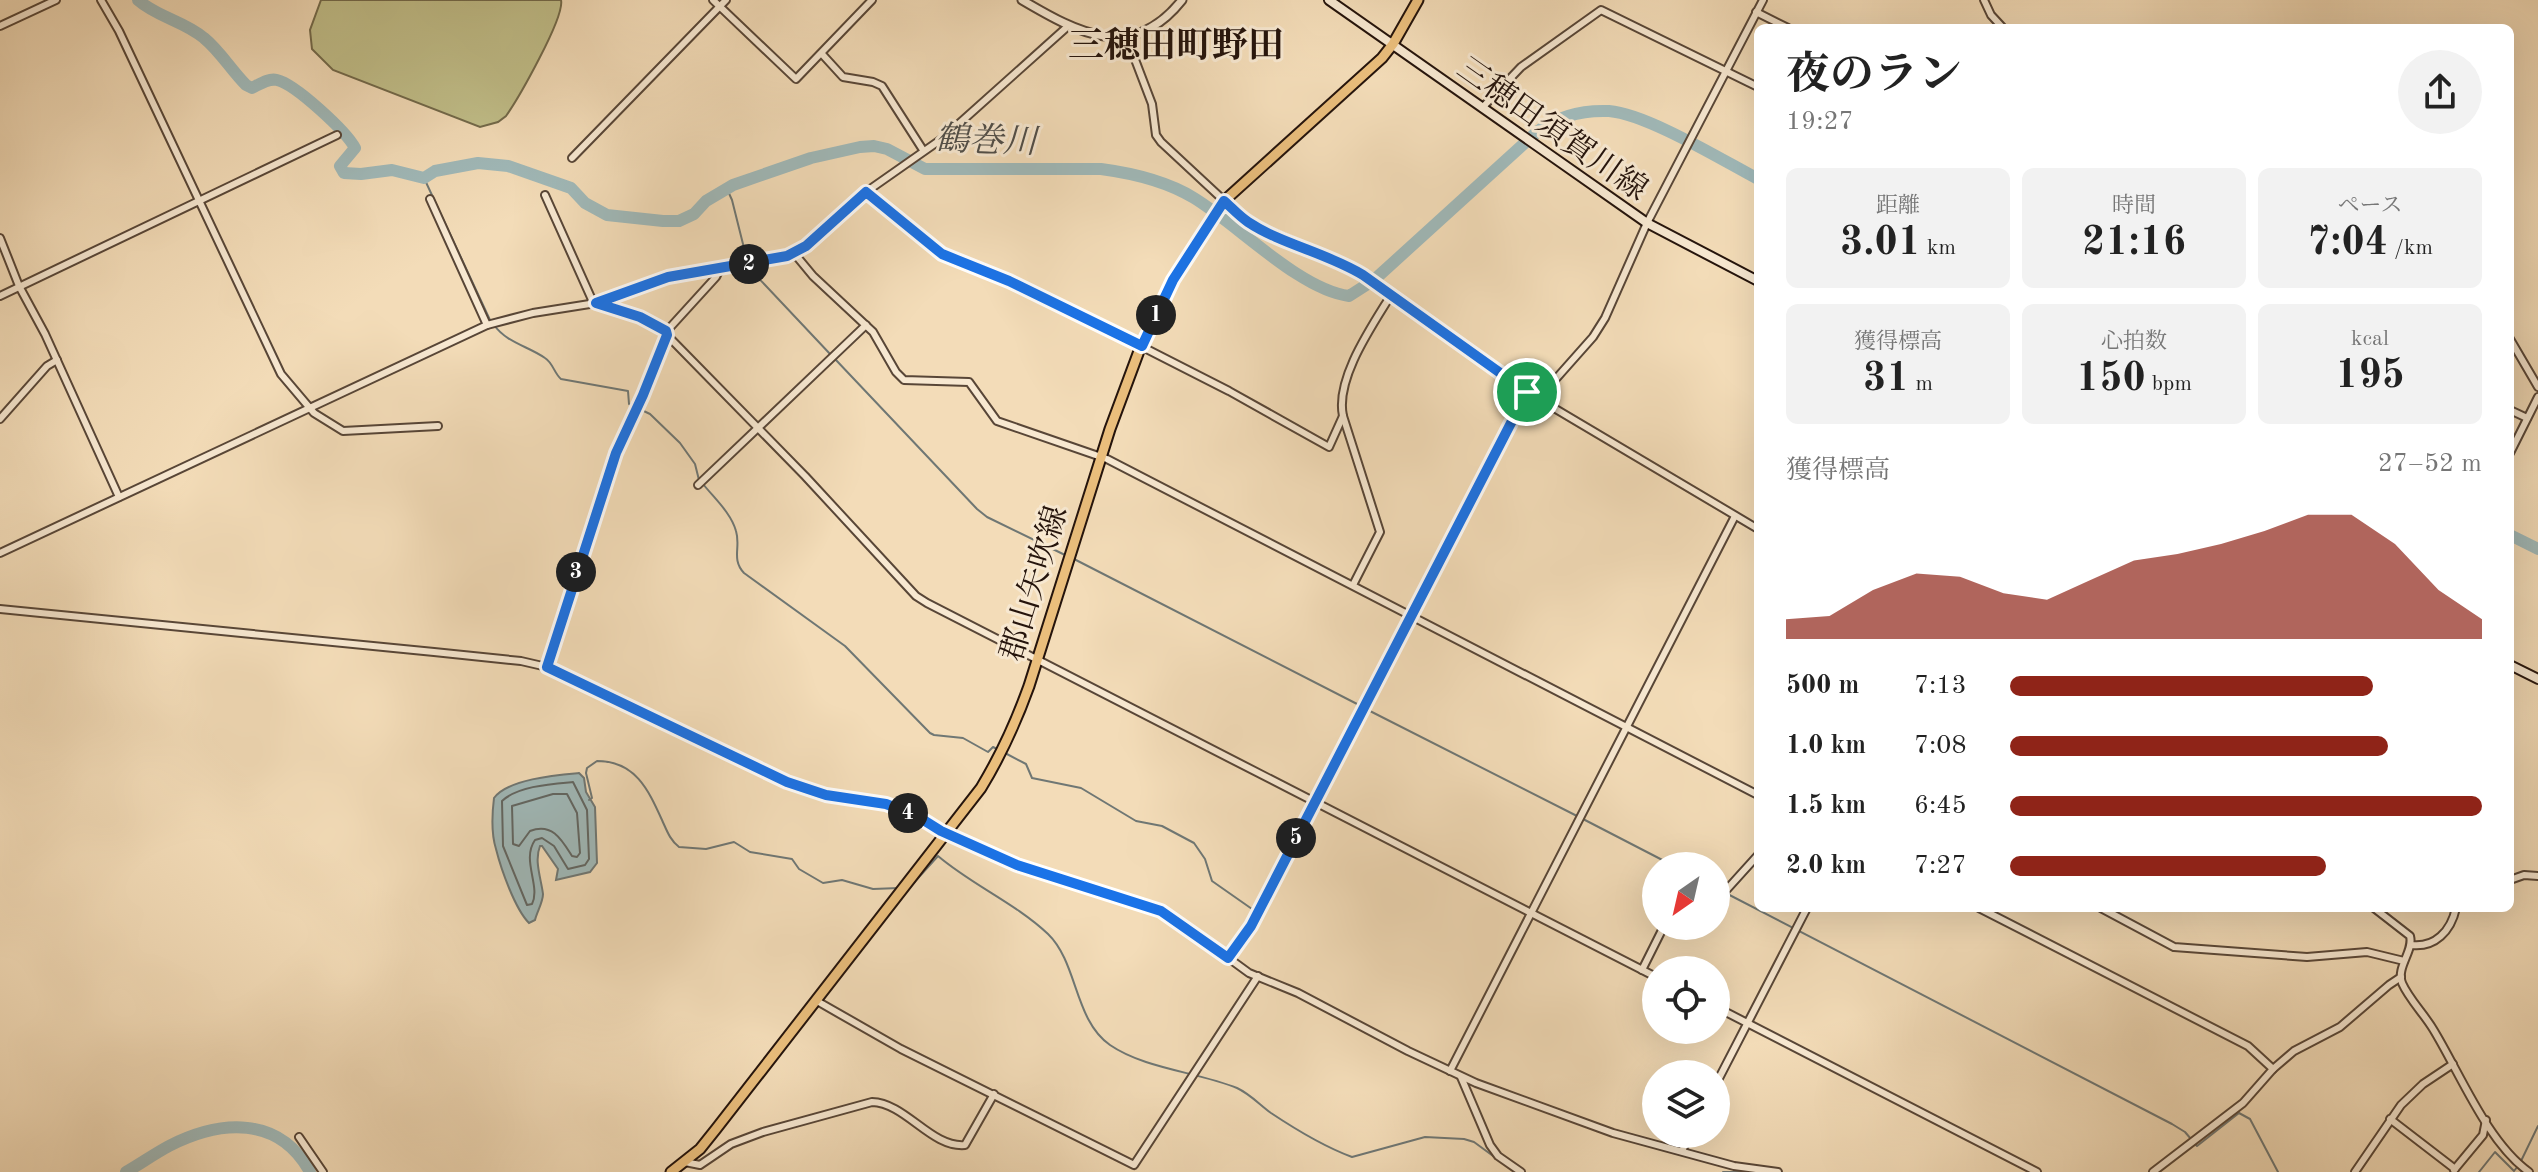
<!DOCTYPE html>
<html lang="ja">
<meta charset="utf-8">
<style>
body{margin:0;font-family:"Old Standard TT","Noto Serif JP",serif;background:#f2f2f2;color:#222;height:100vh;display:flex;flex-direction:column;font-size:30px;white-space:nowrap}
*{box-sizing:border-box;margin:0}
p{font-size:26px;color:#767676}
.icon{flex:none;width:44px;height:44px;fill:none;stroke:currentColor;stroke-width:2;stroke-linecap:round;stroke-linejoin:round}
.map{position:relative;flex:1;overflow:hidden}
.drawer{position:absolute;left:1754px;top:24px;width:760px;height:888px;display:flex;flex-direction:column;background:#fff;border-radius:12px;box-shadow:0 8px 32px #0002}
.drawer>*{flex:none}
.needle{width:52px;rotate:214deg}
.controls{position:absolute;left:1642px;top:852px;display:grid;gap:16px}
.controls a{display:grid;place-items:center;width:88px;height:88px;border-radius:50%;background:#fff;box-shadow:0 8px 32px #0002;font-size:40px}
.pin{position:absolute;display:grid;place-items:center;width:68px;height:68px;color:#fff;margin:-34px;border:4px solid #fff;border-radius:50%;box-shadow:0 2px 8px #0007}
.km{position:absolute;width:40px;height:40px;margin:-20px;border-radius:50%;background:#222;color:#fff;font-size:22px;line-height:40px;text-align:center}
.round{display:grid;place-items:center;flex:none;width:84px;height:84px;border-radius:42px;background:#f2f2f2}
.summary{display:flex;align-items:center;justify-content:space-between;height:136px;padding:0 32px}
h1{font-size:44px;font-weight:700;line-height:60px}
.figures{display:grid;grid-template-columns:repeat(3,1fr);gap:12px;height:136px;padding:8px 32px}
.figures div{display:grid;align-content:center;border-radius:12px;background:#f2f2f2;text-align:center}
.figures b{font-size:40px;font-weight:700}
.figures small{font-size:22px;font-weight:400}
.figures p{font-size:22px}
.chart{height:224px;padding:16px 32px}
.chart p{display:flex;justify-content:space-between}
.chart svg{width:100%;height:144px;margin-top:8px;fill:#8f2418;opacity:.7}
ul{padding:0 32px;list-style:none;font-size:26px}
li{display:grid;grid-template-columns:128px 96px 1fr;align-items:center;height:60px}
li i{height:20px;border-radius:10px;background:#8f2418}
.map>svg:first-child{display:block}
.green{fill:#c1bf8a;stroke:#736a4b;stroke-width:2}
.water{fill:#a0b9b9;stroke:#6f7774;stroke-width:2}
.lines{fill:none;stroke-linecap:round;stroke-linejoin:round}
.shore{stroke:#626662;stroke-width:2}
.stream{stroke:#6f7774;stroke-width:2}
.river{stroke:#a0b9b9;stroke-width:12}
.minor-casing{stroke:#584637;stroke-width:10}
.tertiary-casing{stroke:#584637;stroke-width:11}
.secondary-casing{stroke:#25140c;stroke-width:12}
.primary-casing{stroke:#25140c;stroke-width:13}
.minor{stroke:#f7e8d1;stroke-width:6}
.tertiary{stroke:#f7e8d1;stroke-width:7}
.secondary{stroke:#f7e8d1;stroke-width:8}
.primary{stroke:#eabe7c;stroke-width:9}
.route-casing{stroke:#fff;stroke-width:16}
.route{stroke:#1a73e8;stroke-width:10}
.labels{text-anchor:middle;stroke-width:6;stroke-linejoin:round;paint-order:stroke}
.street-label{font-size:32px;fill:#25140c;stroke:#f7e8d1}
.water-label{font-size:34px;font-style:italic;fill:#504e49;stroke:#f7e8d1}
.quarter-label{font-size:36px;font-weight:bold;fill:#25140c;stroke:#f7e8d1}
</style>
<div class="map">
<svg width="2538" height="1172" viewBox="0 0 2538 1172">
<rect width="100%" height="100%" fill="#f3dcb8"/>
<filter id="stains"><feTurbulence type="fractalNoise" baseFrequency=".0025" numOctaves="4"/><feColorMatrix values="0 0 0 0 .2 0 0 0 0 .09 0 0 0 0 .02 0 0 0 .5 -.17"/></filter>
<radialGradient id="worn" r=".72"><stop offset=".6" stop-color="#630" stop-opacity="0"/><stop offset="1" stop-color="#630" stop-opacity=".3"/></radialGradient>
<path class="green" d="M 321,0 L 561,0 C 565,17 518,99 506,116 L 498,122 L 480,127 L 333,70 L 312,49 L 310,30 Z"/>
<path class="water" d="M 579,773 L 584,778 L 586,792 L 595,807 L 597,863 L 590,872 L 556,880 L 558,869 L 542,846 L 540,846 C 534,861 541,878 543,894 C 543,902 537,912 535,920 L 529,923 C 515,909 501,869 496,849 C 491,833 492,814 494,798 C 508,779 557,775 579,773 Z"/>
<g class="lines">
<g class="shore">
<path d="M 573,782 L 587,810 L 589,859 L 585,865 L 568,869 L 554,846 L 542,838 L 535,840 C 521,860 541,886 532,904 L 527,905 L 503,846 L 502,801 C 518,786 551,784 573,782 Z"/>
<path d="M 553,794 L 567,794 L 577,813 L 580,853 L 577,857 L 572,856 C 562,840 552,822 530,831 L 519,846 L 513,844 L 512,806 Z"/>
</g>
<g class="stream">
<path d="M 424,178 L 490,320"/>
<path d="M 727,189 L 732,200 L 749,268 L 831,355"/>
<path d="M 494,325 C 507,343 528,346 545,358 C 553,363 554,373 561,379 L 628,391 L 629,404 L 650,414 L 680,443 L 695,464 L 699,480"/>
<path d="M 835,359 L 977,509 L 987,517 L 1065,555"/>
<path d="M 703,484 C 715,499 731,513 736,531 C 741,547 731,559 744,573 L 845,646 L 930,733 L 934,735 L 963,738 L 988,752 L 993,747 L 999,750"/>
<path d="M 1074,559 L 1361,706"/>
<path d="M 1366,709 L 1577,816"/>
<path d="M 1005,753 L 1026,764 L 1032,778 L 1081,788 L 1136,821 L 1162,826 L 1194,843 L 1205,859 L 1212,881 L 1252,909"/>
<path d="M 589,800 L 592,798 L 586,773 L 587,768 L 597,761 C 635,761 648,789 662,820 C 667,831 670,840 679,847 L 706,849 L 734,842 L 750,852 L 792,859 L 799,869 L 823,883 L 842,880 L 873,889 L 899,888"/>
<path d="M 1583,819 L 1674,866"/>
<path d="M 910,887 L 938,856 C 972,885 1015,903 1048,934 C 1078,963 1074,1020 1110,1045 C 1145,1069 1198,1072 1237,1088 C 1250,1094 1260,1105 1271,1113 C 1295,1129 1325,1147 1352,1157 L 1425,1137 L 1464,1139 L 1474,1142 L 1515,1172"/>
<path d="M 1716,888 L 2172,1124 L 2185,1132 L 2197,1146 L 2239,1113 L 2250,1119 L 2278,1172"/>
<path d="M 2521,1161 L 2538,1126"/>
<path d="M 1723,1172 L 1744,1172"/>
<path d="M 2479,1172 L 2495,1152 L 2514,1171 L 2518,1166"/>
</g>
<g class="river">
<path d="M 138,0 C 157,17 184,21 204,38 C 220,51 231,70 246,85 L 252,88 C 260,84 268,78 277,80 C 295,84 346,131 355,148 L 340,166 L 344,173 L 361,174 L 392,170 L 424,178 L 435,171 L 478,163 L 508,166 L 571,188 L 585,203 L 607,215 L 663,221 L 679,221 L 694,214 L 706,201 L 733,185 L 811,158 L 860,147 L 874,146 L 887,149 L 925,169 L 1101,169 C 1131,173 1168,182 1194,198 C 1237,224 1300,290 1349,296 L 1374,280 L 1538,131 C 1558,116 1584,110 1609,111 C 1647,114 1722,160 1758,179"/>
<path d="M 2510,535 L 2538,549"/>
<path d="M 126,1172 C 140,1164 154,1154 169,1146 C 220,1120 279,1115 310,1172"/>
</g>
<g class="minor-casing">
<g id="minor">
<path d="M 101,0 L 119,31 L 281,374 L 314,413 L 343,431 L 438,426"/>
<path d="M 713,0 L 796,79 L 872,0"/>
<path d="M 1984,0 L 1991,15 L 2003,28"/>
<path d="M 1756,12 L 1788,28"/>
<path d="M 0,26 L 56,0"/>
<path d="M 1126,36 L 1152,104 L 1156,135 L 1161,142 L 1247,222 L 1339,261 L 1363,275 L 1527,392 L 1758,529"/>
<path d="M 822,54 L 843,77 L 873,82 L 882,86 L 923,150"/>
<path d="M 1482,108 L 1521,67 L 1601,10 L 1758,87"/>
<path d="M 572,158 L 726,0"/>
<path d="M 866,192 L 942,254 L 1066,308 L 1229,391 L 1329,447 L 1343,416"/>
<path d="M 545,195 L 593,302 L 640,317 L 666,331"/>
<path d="M 430,199 L 487,325"/>
<path d="M 0,238 L 19,286 L 45,334 L 119,497"/>
<path d="M 794,253 L 813,276 L 873,332 L 896,372 L 904,380 L 969,382 L 997,421 L 1107,459 L 1758,795"/>
<path d="M 720,269 L 716,277 L 665,333 L 805,476 L 916,596 L 927,603 L 1656,977"/>
<path d="M 0,296 L 337,135"/>
<path d="M 2510,339 L 2538,387"/>
<path d="M 1538,399 L 1593,337 L 1605,318 L 1647,223 L 1763,0"/>
<path d="M 2510,410 L 2527,418"/>
<path d="M 0,419 L 47,366 L 57,360"/>
<path d="M 2510,453 L 2538,397"/>
<path d="M 698,485 L 866,325"/>
<path d="M 0,553 L 487,325 L 533,313 L 596,303 L 668,277 L 770,261 L 794,253 L 812,241 L 866,192 L 943,138 L 1067,27"/>
<path d="M 1353,585 L 1380,532 L 1343,416 C 1335,379 1372,326 1391,295"/>
<path d="M 0,609 L 434,652 L 521,661 L 547,667 L 787,782 L 826,795 L 886,804 L 917,816 L 941,831 L 1017,865 L 1167,913 L 1249,973 L 1298,993 L 1408,1051 L 1476,1083 L 1613,1133 L 1734,1166 L 1778,1172"/>
<path d="M 547,667 L 616,453 L 643,395 L 667,335"/>
<path d="M 2510,880 L 2524,875 L 2538,876"/>
<path d="M 1716,897 L 1720,897 L 1758,855"/>
<path d="M 1979,908 L 2248,1046 L 2273,1069"/>
<path d="M 2101,908 L 2174,947 L 2307,957 L 2367,952 L 2404,961"/>
<path d="M 2374,908 L 2410,936 C 2414,951 2396,967 2402,983 C 2409,999 2424,1014 2433,1029 C 2460,1073 2487,1142 2529,1172"/>
<path d="M 2411,945 C 2435,948 2451,931 2456,908"/>
<path d="M 1228,958 L 1251,926 L 1527,392"/>
<path d="M 1642,970 L 1664,926"/>
<path d="M 817,1001 L 901,1049 L 1134,1165 L 1258,976"/>
<path d="M 1716,1007 L 2037,1172"/>
<path d="M 1450,1071 L 1735,516"/>
<path d="M 1461,1077 L 1490,1145 L 1498,1156 L 1521,1172"/>
<path d="M 1716,1084 L 1807,908"/>
<path d="M 2390,1119 L 2455,1169"/>
<path d="M 299,1137 L 323,1172"/>
<path d="M 1682,1151 L 1690,1134"/>
<path d="M 685,1162 L 700,1165 L 731,1144 L 763,1132 L 872,1102 C 906,1103 931,1148 965,1145 L 994,1094"/>
<path d="M 2454,1170 L 2483,1135 L 2486,1120"/>
<path d="M 2153,1172 L 2243,1103 L 2273,1069 L 2294,1051 L 2340,1027 L 2389,985 L 2401,977"/>
<path d="M 2355,1172 L 2401,1105 L 2423,1084 L 2453,1064"/>
</g>
</g>
<g class="tertiary-casing">
<path id="tertiary" d="M 1022,0 C 1078,33 1132,63 1182,0"/>
</g>
<g class="secondary-casing">
<g id="secondary">
<path d="M 1329,0 L 1647,223 L 1758,281"/>
<path d="M 2510,665 L 2538,679"/>
</g>
</g>
<g class="primary-casing">
<path id="primary" d="M 671,1172 L 700,1149 L 716,1129 L 981,788 C 1001,755 1016,722 1029,686 L 1110,429 L 1139,351 L 1173,280 L 1224,201 L 1382,58 L 1393,44 L 1418,0"/>
</g>
<use href="#minor" class="minor"/>
<use href="#tertiary" class="tertiary"/>
<use href="#secondary" class="secondary"/>
<use href="#primary" class="primary"/>
</g>
<g class="lines">
<g class="route-casing">
<path id="route" d="M 866,192 L 942,254 L 1009,281 L 1142,346 L 1173,280 L 1224,201 C 1232,208 1239,216 1248,222 C 1281,244 1327,253 1363,275 L 1527,392 L 1251,926 L 1228,958 L 1161,911 L 1017,865 L 941,831 L 917,816 L 886,804 L 826,795 L 787,782 L 547,667 L 616,453 L 643,395 L 667,335 L 666,331 L 640,317 L 596,303 L 668,277 L 787,256 L 806,246 Z"/>
</g>
<use href="#route" class="route"/>
</g>
<g class="labels">
<g class="street-label">
<text transform="translate(1553 128) rotate(35)" y="11">三穂田須賀川線</text>
<text transform="translate(1033 583) rotate(-73)" y="11">郡山矢吹線</text>
</g>
<g class="water-label">
<text transform="translate(986 139) rotate(2)" y="12">鶴巻川</text>
</g>
<g class="quarter-label">
<text x="1176" y="57">三穂田町野田</text>
</g>
</g>
<rect width="100%" height="100%" filter="url(#stains)"/>
<rect width="100%" height="100%" fill="url(#worn)"/>
</svg>
<div class="controls">
<a><svg class="needle" viewBox="-14 -14 28 28"><path d="M0-13l5 13h-10z" fill="#e53935"/><path d="M0 13l5-13h-10z" fill="#767676"/></svg></a>
<a><svg class="icon" aria-label="locate" viewBox="0 0 24 24"><circle cx="12" cy="12" r="6"/><path d="M12 2v4M12 18v4M2 12h4M18 12h4"/></svg></a>
<a><svg class="icon" aria-label="layers" viewBox="0 0 24 24"><path d="M12 4l9 5-9 5-9-5zM3 14l9 5 9-5"/></svg></a>
</div>
<div class="pin" style="left:1527px;top:392px;background:#1e9e55"><svg class="icon" aria-label="arrive" viewBox="0 0 24 24"><path d="M6 21V4h12l-3 4 3 4H6"/></svg></div>
<b class="km" style="left:1156px;top:315px">1</b>
<b class="km" style="left:749px;top:264px">2</b>
<b class="km" style="left:576px;top:572px">3</b>
<b class="km" style="left:908px;top:813px">4</b>
<b class="km" style="left:1296px;top:838px">5</b>
<section class="drawer">
<div class="summary"><div><h1>夜のラン</h1><p>19:27</p></div><a class="round"><svg class="icon" aria-label="share" viewBox="0 0 24 24"><path d="M12 15V3M7 8l5-5 5 5M5 13v7h14v-7"/></svg></a></div>
<div class="figures">
<div><p>距離</p><b>3.01<small> km</small></b></div>
<div><p>時間</p><b>21:16</b></div>
<div><p>ペース</p><b>7:04<small> /km</small></b></div>
</div>
<div class="figures">
<div><p>獲得標高</p><b>31<small> m</small></b></div>
<div><p>心拍数</p><b>150<small> bpm</small></b></div>
<div><p>kcal</p><b>195</b></div>
</div>
<div class="chart"><p><span>獲得標高</span>27–52 m</p>
<svg viewBox="0 0 160 44" preserveAspectRatio="none"><path d="M0 44V38L10 37L20 29L30 24L40 25L50 30L60 32L70 26L80 20L90 18L100 15L110 11L120 6L130 6L140 15L150 29L160 38V44z"/></svg>
</div>
<ul>
<li><b>500 m</b>7:13<i style="width:77%"></i></li>
<li><b>1.0 km</b>7:08<i style="width:80%"></i></li>
<li><b>1.5 km</b>6:45<i style="width:100%"></i></li>
<li><b>2.0 km</b>7:27<i style="width:67%"></i></li>
</ul>
</section>
</div>
